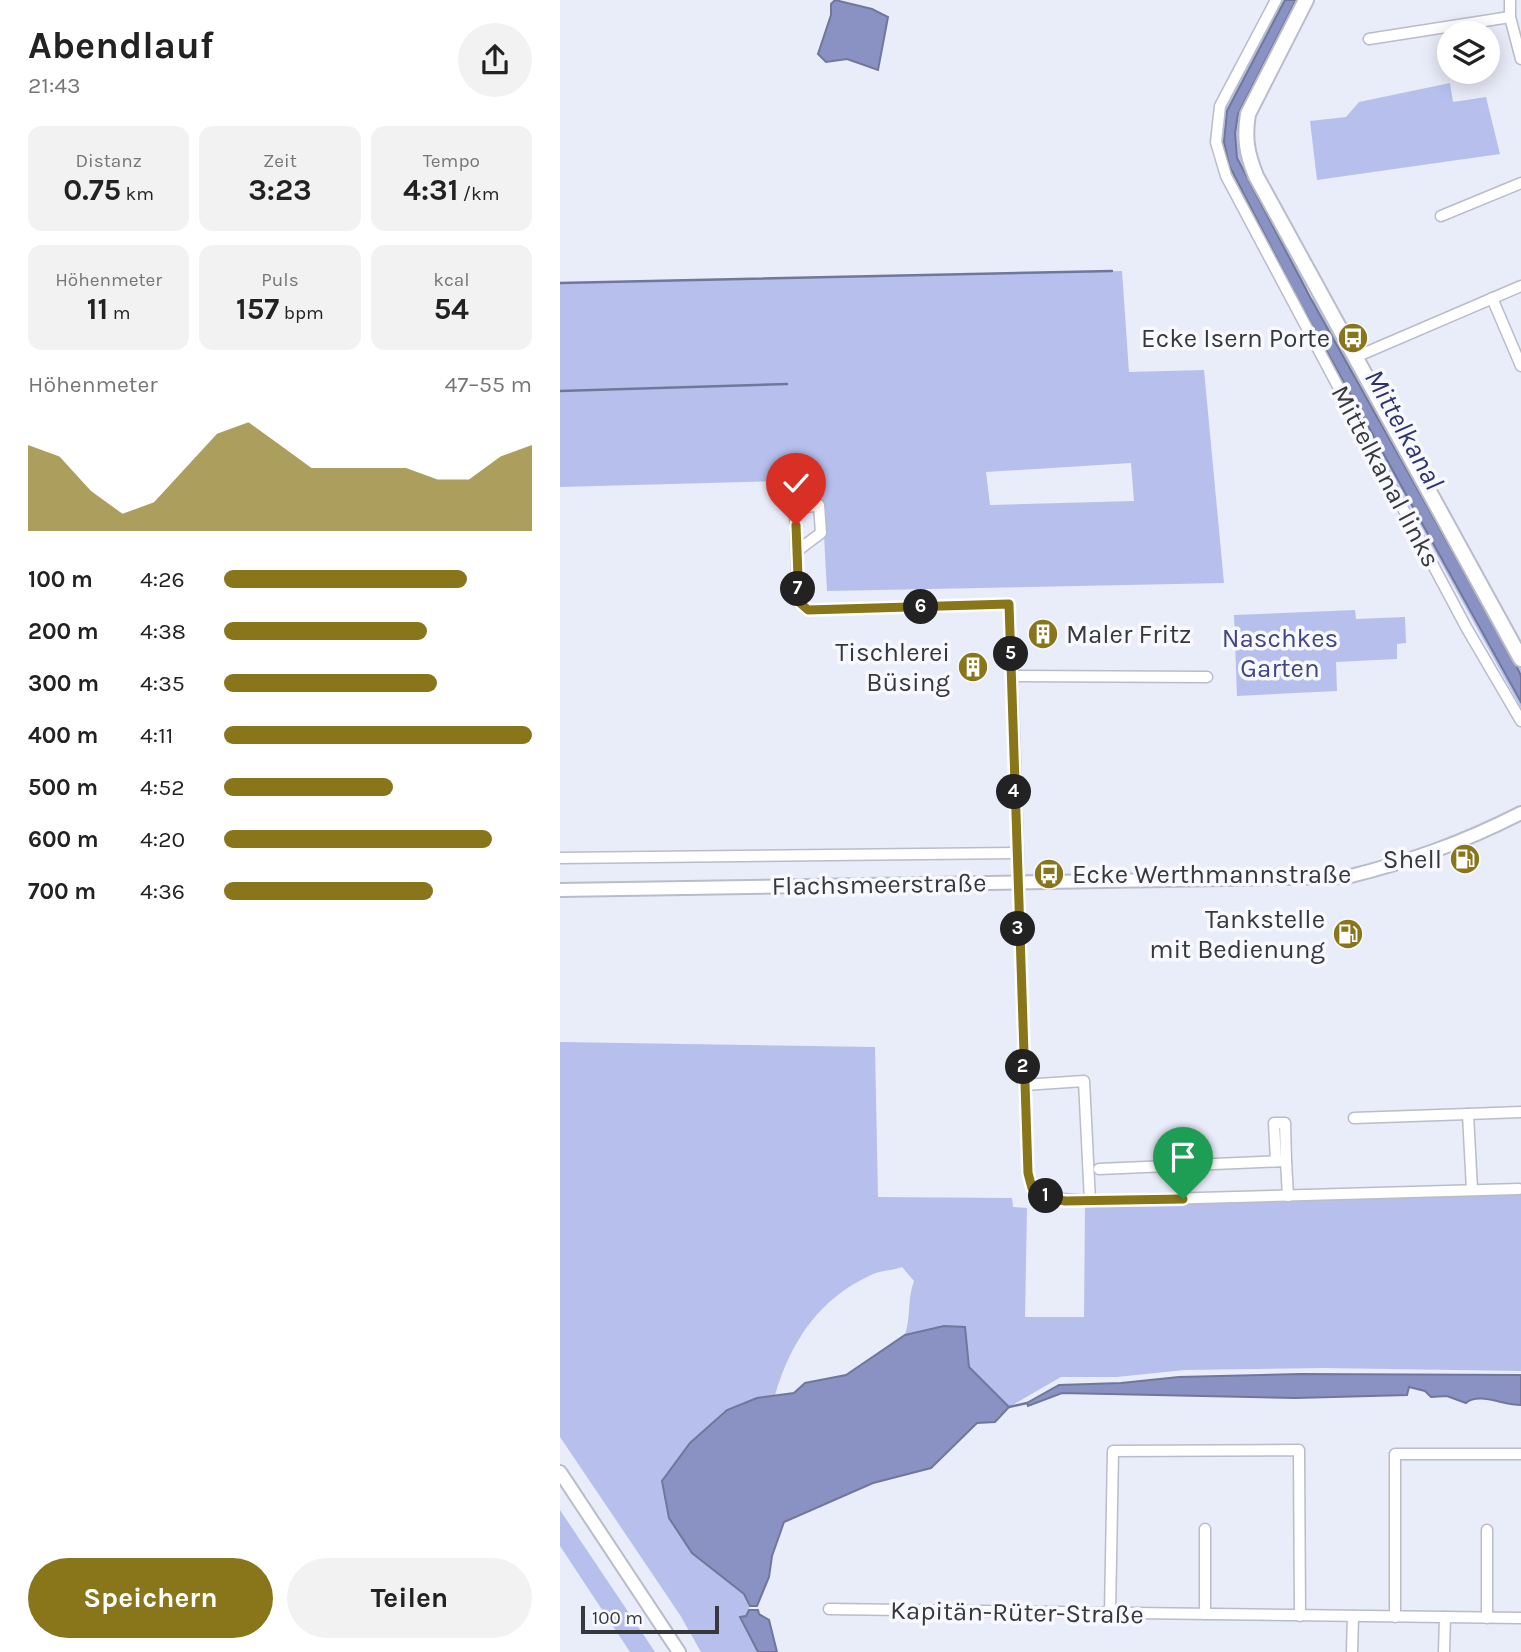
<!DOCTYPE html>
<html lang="de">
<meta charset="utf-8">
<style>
body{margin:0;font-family:Karla,sans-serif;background:#f2f2f2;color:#222;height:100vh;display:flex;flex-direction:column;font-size:26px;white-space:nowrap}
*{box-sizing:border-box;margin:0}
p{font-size:23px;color:#767676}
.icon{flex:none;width:38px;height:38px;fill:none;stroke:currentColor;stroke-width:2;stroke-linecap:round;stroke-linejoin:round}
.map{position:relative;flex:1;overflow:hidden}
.drawer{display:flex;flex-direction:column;background:#fff;width:560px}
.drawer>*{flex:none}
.fabs{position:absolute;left:877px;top:21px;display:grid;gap:14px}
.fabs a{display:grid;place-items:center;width:63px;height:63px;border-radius:50%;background:#fff;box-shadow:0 4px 18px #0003;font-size:35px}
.scale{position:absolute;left:21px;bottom:18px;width:138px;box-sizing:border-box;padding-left:7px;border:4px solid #37383d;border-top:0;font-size:19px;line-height:24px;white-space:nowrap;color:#37383d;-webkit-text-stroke:5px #f8f9ff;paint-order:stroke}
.pin{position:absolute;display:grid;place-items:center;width:60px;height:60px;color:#fff;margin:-72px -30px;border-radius:50% 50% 50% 0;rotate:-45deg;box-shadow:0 0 7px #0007}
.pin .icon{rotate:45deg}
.km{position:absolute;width:35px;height:35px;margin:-18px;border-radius:50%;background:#222;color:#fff;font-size:19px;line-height:35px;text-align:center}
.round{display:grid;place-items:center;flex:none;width:74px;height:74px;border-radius:37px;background:#f2f2f2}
.overview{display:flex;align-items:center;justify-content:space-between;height:119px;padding:0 28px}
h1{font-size:38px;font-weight:700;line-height:52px}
.metrics{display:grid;grid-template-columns:repeat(3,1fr);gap:10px;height:119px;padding:7px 28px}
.metrics div{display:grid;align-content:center;border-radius:14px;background:#f2f2f2;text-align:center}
.metrics b{font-size:30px;font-weight:700}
.metrics small{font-size:19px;font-weight:400}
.metrics p{font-size:19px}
.chart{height:196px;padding:14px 28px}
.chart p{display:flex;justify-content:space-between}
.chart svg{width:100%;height:126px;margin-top:7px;fill:#89761a;opacity:.7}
.cta{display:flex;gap:14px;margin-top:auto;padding:14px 28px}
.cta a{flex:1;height:80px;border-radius:42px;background:#89761a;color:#fff;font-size:28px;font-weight:700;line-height:80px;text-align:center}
.cta a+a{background:#f2f2f2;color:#222}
ul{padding:0 28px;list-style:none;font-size:23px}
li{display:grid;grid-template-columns:112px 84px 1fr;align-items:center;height:52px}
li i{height:18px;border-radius:9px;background:#89761a}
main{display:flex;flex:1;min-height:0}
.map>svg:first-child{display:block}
.green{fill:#b7c0ed;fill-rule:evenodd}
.water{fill:#8a92c3;stroke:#71779b;stroke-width:2}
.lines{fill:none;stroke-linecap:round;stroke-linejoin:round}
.stream{stroke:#71779b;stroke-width:2.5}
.minor-casing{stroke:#b9bcc9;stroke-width:13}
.tertiary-casing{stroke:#b9bcc9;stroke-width:16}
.secondary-casing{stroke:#b9bcc9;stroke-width:18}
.minor{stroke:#fff;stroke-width:10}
.tertiary{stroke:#fff;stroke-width:12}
.secondary{stroke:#fff;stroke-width:14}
.route-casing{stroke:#fff;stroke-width:14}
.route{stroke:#89761a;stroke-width:9}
.labels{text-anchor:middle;stroke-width:7;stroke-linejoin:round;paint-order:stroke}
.poi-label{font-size:26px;fill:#37383d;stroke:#f8f9ff;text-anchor:end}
.street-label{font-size:26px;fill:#37383d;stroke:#f8f9ff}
.park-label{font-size:26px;fill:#414786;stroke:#f8f9ff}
.water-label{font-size:28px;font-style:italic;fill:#2f3471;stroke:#f8f9ff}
</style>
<main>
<section class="drawer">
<div class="overview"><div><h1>Abendlauf</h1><p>21:43</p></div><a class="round"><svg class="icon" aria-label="share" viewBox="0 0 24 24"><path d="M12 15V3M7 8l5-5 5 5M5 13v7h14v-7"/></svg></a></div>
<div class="metrics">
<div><p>Distanz</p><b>0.75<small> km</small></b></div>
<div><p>Zeit</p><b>3:23</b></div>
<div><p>Tempo</p><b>4:31<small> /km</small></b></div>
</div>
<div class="metrics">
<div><p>Höhenmeter</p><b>11<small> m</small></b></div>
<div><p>Puls</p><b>157<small> bpm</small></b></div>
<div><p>kcal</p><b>54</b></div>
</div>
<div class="chart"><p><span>Höhenmeter</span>47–55 m</p>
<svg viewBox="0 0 160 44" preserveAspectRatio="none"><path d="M0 44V14L10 18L20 30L30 38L40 34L50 22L60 10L70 6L80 14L90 22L100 22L110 22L120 22L130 26L140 26L150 18L160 14V44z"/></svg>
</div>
<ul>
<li><b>100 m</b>4:26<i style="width:79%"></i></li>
<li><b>200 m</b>4:38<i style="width:66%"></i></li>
<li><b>300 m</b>4:35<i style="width:69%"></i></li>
<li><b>400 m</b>4:11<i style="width:100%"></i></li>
<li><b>500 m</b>4:52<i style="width:55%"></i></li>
<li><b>600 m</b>4:20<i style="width:87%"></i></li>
<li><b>700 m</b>4:36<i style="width:68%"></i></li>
</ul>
<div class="cta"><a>Speichern</a><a>Teilen</a></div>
</section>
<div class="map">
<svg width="961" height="1652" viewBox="0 0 961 1652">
<rect width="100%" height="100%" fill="#e9ecf9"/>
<g class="green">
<path d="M 723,0 L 741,0 L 680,124 L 680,151 L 684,165 L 741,269 L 739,271 L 751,297 L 761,306 L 961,669 L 961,708 L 685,207 C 676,186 663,165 661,142 C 657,100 703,37 723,0 Z"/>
<path d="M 890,83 L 893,102 L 926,97 L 940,154 L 757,180 L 750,121 L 786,117 L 799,102 Z"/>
<path d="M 562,271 L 569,372 L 644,370 L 664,583 L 267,591 L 261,480 L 0,487 L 0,283 ZM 571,463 L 574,501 L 430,505 L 426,472 Z"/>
<path d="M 795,610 L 796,619 L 845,617 L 846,643 L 837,644 L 837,659 L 776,662 L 777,691 L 677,696 L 674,615 Z"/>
<path d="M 0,1042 L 315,1047 L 318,1197 L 452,1198 L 453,1207 L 467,1208 L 465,1317 L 524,1317 L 525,1207 L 961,1194 L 961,1371 L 763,1368 L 625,1370 L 556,1377 L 501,1377 L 449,1407 L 409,1367 L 384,1326 L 345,1335 C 351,1317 347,1300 354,1281 L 342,1267 C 332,1271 321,1270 311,1275 C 259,1299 231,1341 215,1395 L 197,1398 L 109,1518 L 132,1553 L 184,1595 L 190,1606 L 186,1616 L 180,1618 L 198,1652 L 141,1652 L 120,1615 L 0,1437 Z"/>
<path d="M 0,1510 L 95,1652 L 70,1652 L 0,1546 Z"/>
</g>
<g class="water">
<path d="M 275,0 L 312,9 L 328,17 L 318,70 L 287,59 L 266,62 L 258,54 L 271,15 L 271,4 Z"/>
<path d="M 725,0 L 736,0 L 678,114 L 675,133 L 677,158 L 751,299 L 956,665 L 961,676 L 961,702 L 735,294 L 669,165 L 664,142 L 667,111 Z"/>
<path d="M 384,1326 L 405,1327 L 409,1367 L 449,1407 L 435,1422 L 417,1423 L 371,1468 L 313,1483 L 224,1522 L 212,1556 L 209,1577 L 197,1606 L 190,1606 L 184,1594 L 132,1553 L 109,1518 L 102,1481 L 130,1443 L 167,1410 L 197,1398 L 234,1393 L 245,1383 L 286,1375 L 345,1335 Z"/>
<path d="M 740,1374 L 961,1375 L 961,1405 C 942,1405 919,1392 906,1403 L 887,1396 L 871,1397 L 865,1391 L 849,1387 L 847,1395 L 736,1398 L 502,1393 L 468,1406 L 467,1403 L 499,1385 L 561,1383 L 619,1377 Z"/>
<path d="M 189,1610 L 198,1610 L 199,1614 L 209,1620 L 217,1652 L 198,1652 L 180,1617 L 186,1616 Z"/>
</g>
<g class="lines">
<g class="stream">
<path d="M 0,283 L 552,271"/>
<path d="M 0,391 L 227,384"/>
<path d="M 449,1407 L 467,1403"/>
</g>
<g class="minor-casing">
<g id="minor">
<path d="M 716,0 L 660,106 L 656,142 L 666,176 L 906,627 L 961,721"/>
<path d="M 950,0 L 950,17 L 961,59"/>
<path d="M 809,39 L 950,17"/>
<path d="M 881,216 L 961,183"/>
<path d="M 932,298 L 961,366"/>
<path d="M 798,356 L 961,286"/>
<path d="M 234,482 L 238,602 L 248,610 L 449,604 C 458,794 460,983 468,1173 L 472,1188 L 489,1198 L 530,1201 L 524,1081 L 464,1085"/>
<path d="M 235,509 L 259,505 L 261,533 L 237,551"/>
<path d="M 452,676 L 647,677"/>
<path d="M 0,858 L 455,853"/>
<path d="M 794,1118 L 908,1114"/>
<path d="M 716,1161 L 714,1123 L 725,1123 L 726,1161"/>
<path d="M 539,1169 L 726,1161 L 728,1196"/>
<path d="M 912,1190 L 908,1114 L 961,1112"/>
<path d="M 530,1201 L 959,1189"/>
<path d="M 645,1529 L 645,1614"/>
<path d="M 927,1530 L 927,1618"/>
<path d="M 269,1609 L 961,1618"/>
<path d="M 550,1613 L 553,1451 L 739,1450 L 740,1616"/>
<path d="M 835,1617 L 835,1454 L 961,1454"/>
<path d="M 792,1652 L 793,1616"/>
<path d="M 884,1652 L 885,1617"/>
</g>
</g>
<g class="tertiary-casing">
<g id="tertiary">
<path d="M 0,890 L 787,877 C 851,861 902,843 961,813"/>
<path d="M 0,1472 L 119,1652"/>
</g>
</g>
<g class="secondary-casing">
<path id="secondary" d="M 746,0 L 688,114 C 684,138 687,154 696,176 L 961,659"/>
</g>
<use href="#minor" class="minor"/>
<use href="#tertiary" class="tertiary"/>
<use href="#secondary" class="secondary"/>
</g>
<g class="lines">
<g class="route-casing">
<path id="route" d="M 236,525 L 239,602 L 248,610 L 449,604 L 468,1173 L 472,1188 L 489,1198 L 505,1201 L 623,1199"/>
</g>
<use href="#route" class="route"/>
</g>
<defs>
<g id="bus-disc" transform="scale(1.575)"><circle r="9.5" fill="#89761a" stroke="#f8f9ff"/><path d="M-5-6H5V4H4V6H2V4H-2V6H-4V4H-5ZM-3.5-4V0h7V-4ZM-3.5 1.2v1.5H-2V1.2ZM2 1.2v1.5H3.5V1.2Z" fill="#fff"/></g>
<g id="building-disc" transform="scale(1.575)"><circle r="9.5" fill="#89761a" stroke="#f8f9ff"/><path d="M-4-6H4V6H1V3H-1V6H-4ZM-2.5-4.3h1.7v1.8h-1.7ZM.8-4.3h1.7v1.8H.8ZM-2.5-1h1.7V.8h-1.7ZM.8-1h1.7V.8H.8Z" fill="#fff"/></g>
<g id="fuel-disc" transform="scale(1.575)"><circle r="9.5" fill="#89761a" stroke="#f8f9ff"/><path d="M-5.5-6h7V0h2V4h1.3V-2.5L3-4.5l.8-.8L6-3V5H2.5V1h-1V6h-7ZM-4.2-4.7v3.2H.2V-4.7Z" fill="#fff"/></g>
</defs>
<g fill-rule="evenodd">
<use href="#bus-disc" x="793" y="338"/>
<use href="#building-disc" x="483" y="634"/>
<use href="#building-disc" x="413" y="667"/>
<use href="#fuel-disc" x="905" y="859"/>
<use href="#bus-disc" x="489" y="874"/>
<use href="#fuel-disc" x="788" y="934"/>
</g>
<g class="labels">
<g class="poi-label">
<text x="770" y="347">Ecke Isern Porte</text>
<text x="506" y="643" text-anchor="start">Maler Fritz</text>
<text x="390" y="661">Tischlerei<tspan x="390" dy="30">Büsing</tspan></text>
<text x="882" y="868">Shell</text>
<text x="512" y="883" text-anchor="start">Ecke Werthmannstraße</text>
<text x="765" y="928">Tankstelle<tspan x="765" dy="30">mit Bedienung</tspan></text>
</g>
<g class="street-label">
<text transform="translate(826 476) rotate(62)" y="9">Mittelkanal links</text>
<text transform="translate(319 884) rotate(-1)" y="9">Flachsmeerstraße</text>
<text transform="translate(457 1612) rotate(1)" y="9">Kapitän-Rüter-Straße</text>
</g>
<g class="park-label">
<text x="720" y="647">Naschkes<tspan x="720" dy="30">Garten</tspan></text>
</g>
<g class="water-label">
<text transform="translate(845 429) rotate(61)" y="10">Mittelkanal</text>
</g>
</g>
</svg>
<div class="fabs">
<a><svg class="icon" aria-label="layers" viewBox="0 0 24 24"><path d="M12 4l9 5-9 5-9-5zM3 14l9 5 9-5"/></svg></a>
</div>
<div class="scale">100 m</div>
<div class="pin" style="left:623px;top:1199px;background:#1e9e55"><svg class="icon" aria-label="arrive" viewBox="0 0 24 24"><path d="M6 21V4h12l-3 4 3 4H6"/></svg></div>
<div class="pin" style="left:236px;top:525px;background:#d93025"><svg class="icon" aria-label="check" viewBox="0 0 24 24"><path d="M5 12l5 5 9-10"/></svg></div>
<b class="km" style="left:486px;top:1196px">1</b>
<b class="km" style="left:463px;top:1067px">2</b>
<b class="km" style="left:458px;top:929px">3</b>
<b class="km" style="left:454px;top:792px">4</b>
<b class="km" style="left:451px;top:654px">5</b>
<b class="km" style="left:361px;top:607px">6</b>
<b class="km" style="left:238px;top:589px">7</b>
</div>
</main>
